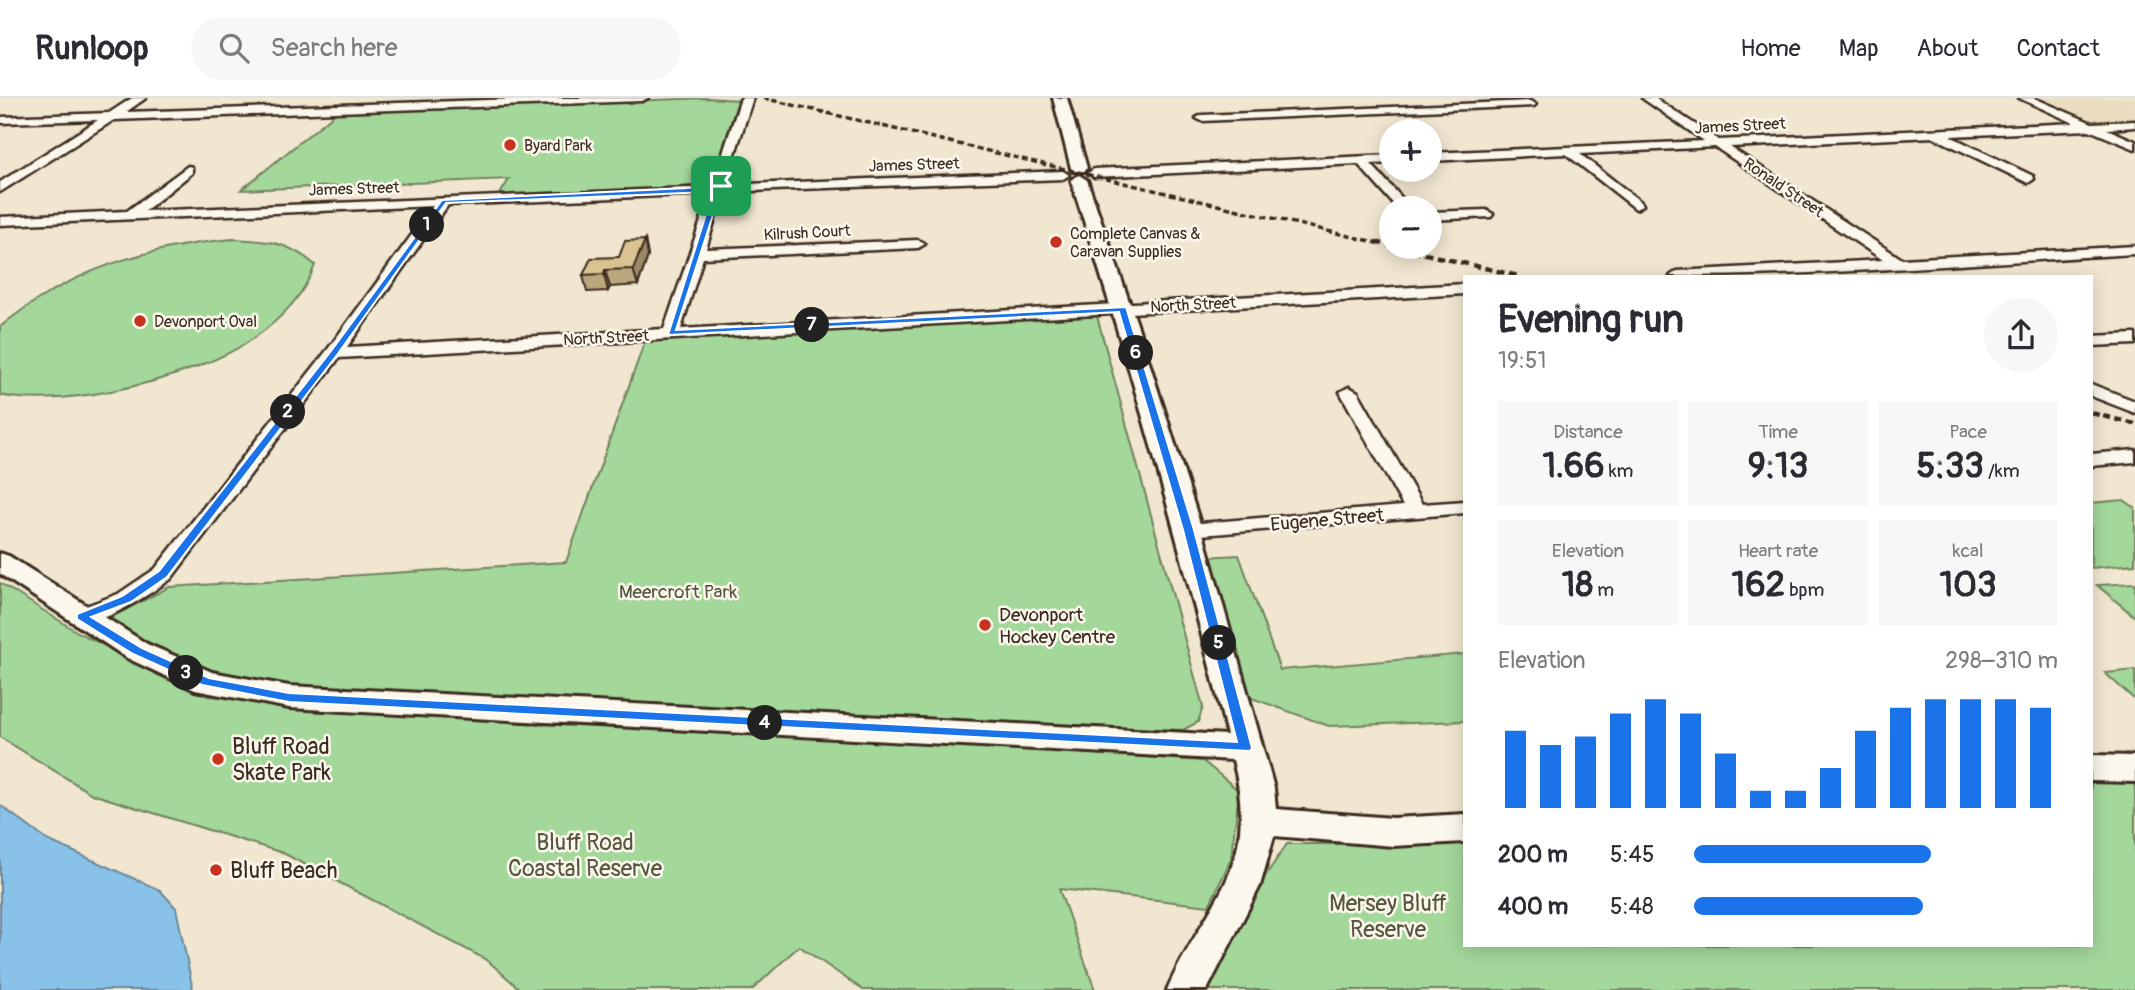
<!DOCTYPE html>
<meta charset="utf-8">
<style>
body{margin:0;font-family:Pangolin,sans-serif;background:#f7f7f7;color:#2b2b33;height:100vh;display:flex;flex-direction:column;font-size:26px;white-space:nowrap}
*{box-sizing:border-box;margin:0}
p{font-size:23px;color:#7c7c81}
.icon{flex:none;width:38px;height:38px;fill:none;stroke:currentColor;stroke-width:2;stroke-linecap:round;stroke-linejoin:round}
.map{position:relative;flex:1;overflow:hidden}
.drawer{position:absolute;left:1463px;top:177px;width:630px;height:672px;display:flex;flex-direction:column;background:#fff;border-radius:0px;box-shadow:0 4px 18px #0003}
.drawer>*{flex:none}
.controls{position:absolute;left:1379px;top:21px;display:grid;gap:14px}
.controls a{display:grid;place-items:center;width:63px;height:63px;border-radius:50%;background:#fff;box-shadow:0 4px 18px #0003;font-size:35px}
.pin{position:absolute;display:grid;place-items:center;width:60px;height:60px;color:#fff;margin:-30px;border-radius:14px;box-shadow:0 4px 10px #0006}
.km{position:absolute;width:35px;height:35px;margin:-18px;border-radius:50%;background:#222;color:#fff;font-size:19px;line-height:35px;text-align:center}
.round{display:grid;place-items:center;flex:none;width:74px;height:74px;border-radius:37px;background:#f7f7f7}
.head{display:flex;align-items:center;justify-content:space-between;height:119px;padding:0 35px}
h1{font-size:38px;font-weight:700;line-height:52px}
.metrics{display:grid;grid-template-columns:repeat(3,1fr);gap:10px;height:119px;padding:7px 35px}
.metrics div{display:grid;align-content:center;border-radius:0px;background:#f7f7f7;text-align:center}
.metrics b{font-size:35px;font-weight:700}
.metrics small{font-size:19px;font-weight:400}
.metrics p{font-size:19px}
.chart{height:196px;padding:14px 35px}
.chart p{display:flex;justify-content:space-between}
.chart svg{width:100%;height:126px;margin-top:7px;stroke:#1a73e8;stroke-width:6}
ul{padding:0 35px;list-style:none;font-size:23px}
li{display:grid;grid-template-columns:112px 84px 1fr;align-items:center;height:52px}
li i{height:18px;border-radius:9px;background:#1a73e8}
header{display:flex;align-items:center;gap:42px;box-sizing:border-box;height:98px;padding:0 35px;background:#fff;border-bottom:2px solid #e1e1e2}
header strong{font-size:33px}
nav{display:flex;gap:38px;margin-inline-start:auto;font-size:24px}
.search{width:490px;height:63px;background:#f7f7f7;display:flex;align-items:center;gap:18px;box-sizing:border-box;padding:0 24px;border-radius:38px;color:#7c7c81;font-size:26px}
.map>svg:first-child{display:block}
.built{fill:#eadcbe}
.green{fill:#a4d89b;stroke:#70815c;stroke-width:2}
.water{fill:#89c2e8;stroke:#6a8597;stroke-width:2}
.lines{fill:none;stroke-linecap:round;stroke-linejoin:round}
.minor-casing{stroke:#3b2a1e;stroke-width:5}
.tertiary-casing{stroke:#3b2a1e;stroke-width:6}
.minor{fill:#fbf7ec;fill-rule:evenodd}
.tertiary{fill:#fbf7ec;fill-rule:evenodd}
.rail-far1{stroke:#3b2a1e;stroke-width:3.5;stroke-dasharray:6 3.5;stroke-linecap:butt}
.rail{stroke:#3b2a1e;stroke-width:4.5;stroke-dasharray:8 4.5;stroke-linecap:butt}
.wall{fill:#bba77d;stroke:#3b2a1e;stroke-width:2}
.shaded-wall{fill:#986;stroke:#3b2a1e;stroke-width:2}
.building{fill:#dac291;stroke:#3b2a1e;stroke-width:2}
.route{fill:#1a73e8;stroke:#fff;stroke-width:2;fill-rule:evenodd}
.poi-dot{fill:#c8321e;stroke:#fbf7ec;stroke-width:2.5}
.labels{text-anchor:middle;stroke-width:5;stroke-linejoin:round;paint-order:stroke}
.far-street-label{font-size:16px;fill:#3b2a1e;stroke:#fbf7ec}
.far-poi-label{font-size:16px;fill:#3b2a1e;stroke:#fbf7ec;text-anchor:start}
.street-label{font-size:19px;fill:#3b2a1e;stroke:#fbf7ec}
.park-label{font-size:19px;fill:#55563d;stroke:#fbf7ec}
.poi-label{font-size:19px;fill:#3b2a1e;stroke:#fbf7ec;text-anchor:start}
.near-poi-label{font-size:23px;fill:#3b2a1e;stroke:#fbf7ec;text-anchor:start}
.near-park-label{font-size:23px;fill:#55563d;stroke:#fbf7ec}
</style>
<header>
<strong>Runloop</strong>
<div class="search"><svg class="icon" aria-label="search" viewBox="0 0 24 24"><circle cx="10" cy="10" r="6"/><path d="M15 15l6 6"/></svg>Search here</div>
<nav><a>Home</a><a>Map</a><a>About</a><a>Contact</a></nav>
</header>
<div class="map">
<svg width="2135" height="892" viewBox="0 0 2135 892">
<rect width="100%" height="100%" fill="#f1e7d1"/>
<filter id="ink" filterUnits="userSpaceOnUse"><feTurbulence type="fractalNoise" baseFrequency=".0143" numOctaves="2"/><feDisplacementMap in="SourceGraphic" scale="14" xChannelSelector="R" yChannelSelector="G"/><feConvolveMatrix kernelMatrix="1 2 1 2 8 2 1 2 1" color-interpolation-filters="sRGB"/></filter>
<g filter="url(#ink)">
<path class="built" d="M 2037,0 L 2135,0 L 2135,23 L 2094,25 Z"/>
<g class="green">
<path d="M 707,0 L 738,2 L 712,84 L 702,88 L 499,98 L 509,81 L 241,92 L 337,14 Z"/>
<path d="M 233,141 C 268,143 288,143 315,167 C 304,197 280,222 254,240 C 199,279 66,312 0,297 L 0,229 C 69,172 145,149 233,141 Z"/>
<path d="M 1097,218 L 1203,609 L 1198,624 L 1183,632 L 232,589 L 106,522 L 169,489 L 566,464 L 645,243 Z"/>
<path d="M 2124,402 L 2135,410 L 2135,466 L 2091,470 L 2091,405 Z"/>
<path d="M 1239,457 L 1280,572 L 1465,556 L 1465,623 L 1329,628 L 1246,598 L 1206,459 Z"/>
<path d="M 0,485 L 79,535 L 207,598 L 1203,663 L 1239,693 L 1231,761 L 1209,808 L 1059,791 L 1095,892 L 863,892 L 799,848 L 752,892 L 521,892 L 487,862 L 283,755 L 92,696 L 0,639 Z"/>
<path d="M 2135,485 L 2135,519 L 2097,487 Z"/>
<path d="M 2135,572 L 2135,602 L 2105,575 Z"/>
<path d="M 2111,683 L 2135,685 L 2135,892 L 1195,892 L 1251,799 L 1287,746 L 1373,746 L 1465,738 L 1465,847 L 2091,847 L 2091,684 Z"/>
</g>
<path class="water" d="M 0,707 L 47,742 L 160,792 L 176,810 L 193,892 L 0,892 Z"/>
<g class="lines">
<g class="minor-casing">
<g id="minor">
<path d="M 132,0 L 146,0 L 126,14 L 545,0 L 648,0 L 642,3 L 114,22 L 0,94 L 0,84 L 98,22 L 0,25 L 0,19 L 109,15 Z"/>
<path d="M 741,0 L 753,0 L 725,87 L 1063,73 L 1069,77 L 1063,81 L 723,94 L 706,151 L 918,142 L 925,146 L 918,150 L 703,160 L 681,231 L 1465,186 L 1465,196 L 339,260 L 171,481 C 149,496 100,531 73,523 L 70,518 L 73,513 L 118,496 L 155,471 L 328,251 L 433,108 L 0,127 L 0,119 L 127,113 L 188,68 L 192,69 L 192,75 L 145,113 L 712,89 ZM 710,96 L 664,231 L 347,249 L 448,107 Z"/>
<path d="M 1642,0 L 1655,0 L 1719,42 L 2074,25 L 2019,0 L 2034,0 L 2092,25 L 2135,23 L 2135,29 L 2107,31 L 2135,43 L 2135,51 L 2089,32 L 1950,38 L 2033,78 L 2034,81 L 2028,85 L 1933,39 L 1730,49 L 1902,161 L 2135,148 L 2135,156 C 1979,165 1826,178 1670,178 L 1677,173 L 1883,162 L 1715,49 L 1580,56 L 1641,104 L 1643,107 L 1636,111 L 1566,56 L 1430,63 L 1430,55 L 1704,43 Z"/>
<path d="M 1530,3 L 1536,6 L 1534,8 L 1202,23 L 1196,20 L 1202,17 Z"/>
<path d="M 1391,57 L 1391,65 L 1371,66 L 1411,110 L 1397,110 L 1358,66 L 1094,79 L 1088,75 L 1094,71 Z"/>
<path d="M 1486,112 L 1493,116 L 1491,119 L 1430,122 L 1430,114 Z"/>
<path d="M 2135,236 L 2135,246 L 2091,248 L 2091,238 Z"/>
<path d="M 2091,286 L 2135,303 L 2135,315 L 2091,298 Z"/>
<path d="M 1349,289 L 1358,294 L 1422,406 L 1465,403 L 1465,415 L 1189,438 L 1182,437 L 1179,432 L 1182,427 L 1189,426 L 1403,408 L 1340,294 Z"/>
<path d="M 2135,352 L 2135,364 L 2091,368 L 2091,356 Z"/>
</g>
</g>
<g class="tertiary-casing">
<g id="tertiary">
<path d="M 1053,0 L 1067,0 L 1087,70 L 1085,73 L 1073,73 L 1071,70 Z"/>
<path d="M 1079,77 L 1087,82 L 1138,229 L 1202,432 L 1274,690 L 1276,711 L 1393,720 L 1465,716 L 1465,744 L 1393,748 L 1274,738 L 1260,788 L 1207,892 L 1167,892 C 1207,802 1261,772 1233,662 L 289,610 L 195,592 L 127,560 L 0,476 L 0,455 L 9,458 L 147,546 L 212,574 L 289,588 L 1227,637 C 1181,450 1130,265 1071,82 Z"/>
<path d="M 2091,657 L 2135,658 L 2135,684 L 2091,683 Z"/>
</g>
</g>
<use href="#minor" class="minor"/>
<use href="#tertiary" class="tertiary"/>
<path class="rail-far1" d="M 763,0 L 1383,146"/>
<g class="rail">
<path d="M 1375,144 L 1518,178"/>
<path d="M 2091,315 L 2135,326"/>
</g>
</g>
<path class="wall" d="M 645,142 L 648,158 L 638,187 L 610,189 L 608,193 L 587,194 L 583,177 L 619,159 Z"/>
<g class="shaded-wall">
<path d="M 645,142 L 648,158 L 638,187 L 633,171 Z"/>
<path d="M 605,172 L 610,189 L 608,193 L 604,176 Z"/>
</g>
<path class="building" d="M 645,142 L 633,171 L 605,172 L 604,176 L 583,177 L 591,160 L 619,159 L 625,143 Z"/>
</g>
<path class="route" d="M 721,86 L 729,91 L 720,95 L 676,232 L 1126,209 L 1194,432 L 1252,650 L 1250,653 L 289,604 L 202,587 L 133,556 L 77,521 L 77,516 L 122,498 L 159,473 L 331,253 L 442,102 L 708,89 ZM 720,90 L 713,94 L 668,237 L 1119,214 L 1183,432 L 1237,644 L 289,595 L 209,580 L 142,550 L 91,519 L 131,504 L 167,479 L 337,257 L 446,105 L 709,94 Z"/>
<g class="poi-dot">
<circle cx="510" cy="47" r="7"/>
<circle cx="1056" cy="144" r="7"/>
<circle cx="140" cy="223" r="7"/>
<circle cx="985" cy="527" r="7"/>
<circle cx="218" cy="661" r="7"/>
<circle cx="216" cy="772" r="7"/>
</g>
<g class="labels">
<g class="far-street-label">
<text transform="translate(1740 27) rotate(-3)" y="6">James Street</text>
<text transform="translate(914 66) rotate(-2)" y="6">James Street</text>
<text transform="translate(1784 89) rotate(34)" y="6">Ronald Street</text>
<text transform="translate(354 90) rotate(-2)" y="6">James Street</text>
<text transform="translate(807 134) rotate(-3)" y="6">Kilrush Court</text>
<text transform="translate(1193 206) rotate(-3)" y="6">North Street</text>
<text transform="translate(606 239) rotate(-3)" y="6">North Street</text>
</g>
<g class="far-poi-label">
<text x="524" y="53">Byard Park</text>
<text x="1070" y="141">Complete Canvas &amp;<tspan x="1070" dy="18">Caravan Supplies</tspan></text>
<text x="154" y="229">Devonport Oval</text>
</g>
<g class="street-label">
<text transform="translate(1327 421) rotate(-5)" y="7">Eugene Street</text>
</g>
<g class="park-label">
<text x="678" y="500">Meercroft Park</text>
</g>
<g class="poi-label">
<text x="999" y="523">Devonport<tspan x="999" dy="22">Hockey Centre</tspan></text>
</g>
<g class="near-poi-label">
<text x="232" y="656">Bluff Road<tspan x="232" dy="26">Skate Park</tspan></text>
<text x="230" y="780">Bluff Beach</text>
</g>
<g class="near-park-label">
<text x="585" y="752">Bluff Road<tspan x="585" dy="26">Coastal Reserve</tspan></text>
<text x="1388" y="813">Mersey Bluff<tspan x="1388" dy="26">Reserve</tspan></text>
</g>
</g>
</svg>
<div class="controls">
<a>+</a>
<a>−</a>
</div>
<div class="pin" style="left:721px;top:88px;background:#1e9e55"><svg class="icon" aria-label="arrive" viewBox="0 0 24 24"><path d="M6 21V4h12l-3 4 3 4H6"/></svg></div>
<b class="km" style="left:427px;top:127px">1</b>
<b class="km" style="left:288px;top:314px">2</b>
<b class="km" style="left:186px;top:575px">3</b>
<b class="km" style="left:765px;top:625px">4</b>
<b class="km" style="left:1219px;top:545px">5</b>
<b class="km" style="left:1136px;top:255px">6</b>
<b class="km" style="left:812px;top:227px">7</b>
<section class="drawer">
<div class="head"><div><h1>Evening run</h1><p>19:51</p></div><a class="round"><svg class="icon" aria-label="share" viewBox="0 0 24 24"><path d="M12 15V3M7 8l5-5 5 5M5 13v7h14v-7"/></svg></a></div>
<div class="metrics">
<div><p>Distance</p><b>1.66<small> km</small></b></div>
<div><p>Time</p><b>9:13</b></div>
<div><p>Pace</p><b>5:33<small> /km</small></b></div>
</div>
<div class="metrics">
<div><p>Elevation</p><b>18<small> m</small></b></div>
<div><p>Heart rate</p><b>162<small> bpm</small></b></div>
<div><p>kcal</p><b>103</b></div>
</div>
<div class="chart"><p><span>Elevation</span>298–310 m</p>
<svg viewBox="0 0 160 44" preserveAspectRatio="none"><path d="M5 44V17M15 44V22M25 44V19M35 44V11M45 44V6M55 44V11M65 44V25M75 44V38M85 44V38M95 44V30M105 44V17M115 44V9M125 44V6M135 44V6M145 44V6M155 44V9"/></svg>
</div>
<ul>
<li><b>200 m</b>5:45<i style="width:65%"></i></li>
<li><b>400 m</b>5:48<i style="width:63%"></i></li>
</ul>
</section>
</div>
